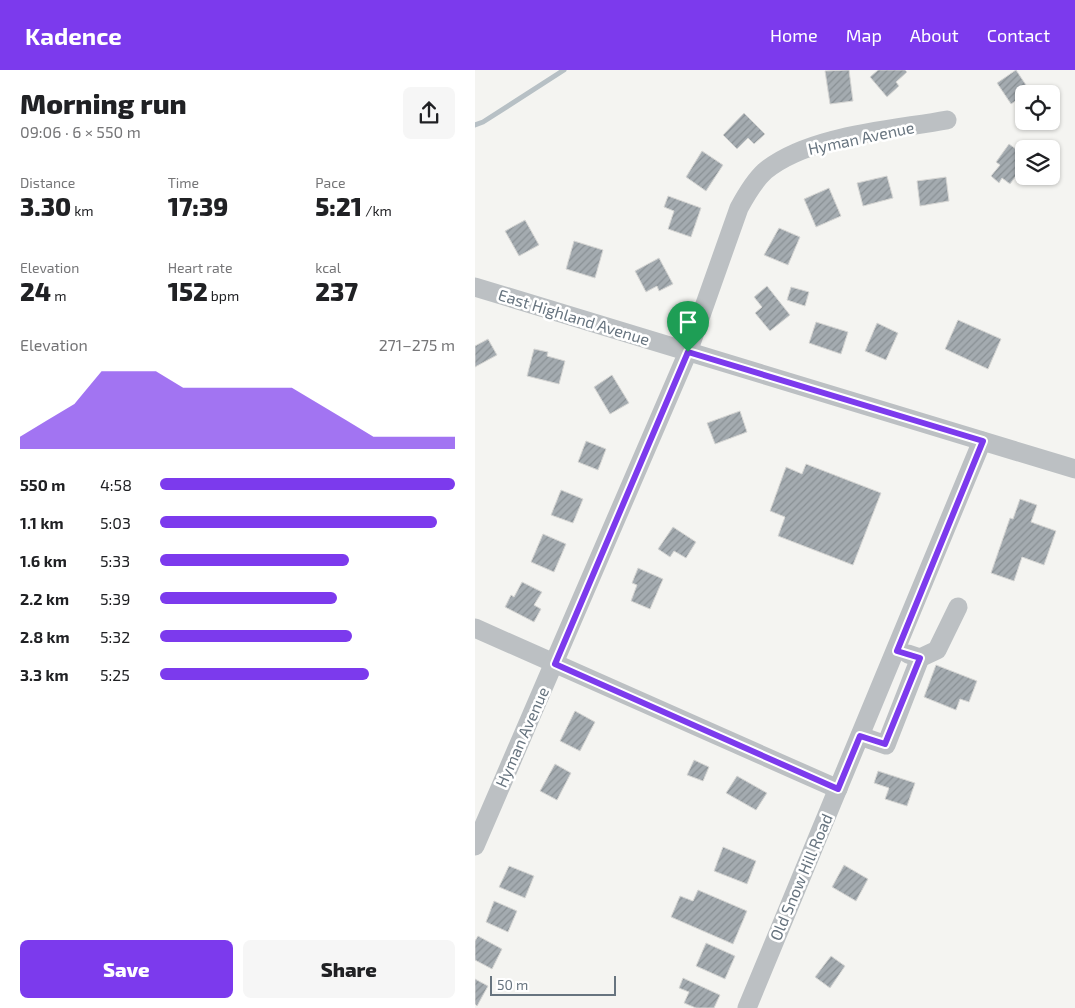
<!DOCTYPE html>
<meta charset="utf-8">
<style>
body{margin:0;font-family:"Exo 2",sans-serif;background:#f6f6f6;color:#202124;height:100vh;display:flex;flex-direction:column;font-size:19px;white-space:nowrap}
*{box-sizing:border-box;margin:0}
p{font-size:16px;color:#757577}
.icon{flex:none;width:28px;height:28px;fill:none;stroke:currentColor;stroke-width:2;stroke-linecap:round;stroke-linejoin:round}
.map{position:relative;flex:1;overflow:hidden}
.side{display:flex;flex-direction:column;background:#fff;width:475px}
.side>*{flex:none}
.tools{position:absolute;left:540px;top:15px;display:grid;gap:10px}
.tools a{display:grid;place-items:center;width:45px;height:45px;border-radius:8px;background:#fff;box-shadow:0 1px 4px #0004;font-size:25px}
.scale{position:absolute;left:15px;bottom:12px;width:126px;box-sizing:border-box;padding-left:5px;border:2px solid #67747f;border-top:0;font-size:14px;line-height:18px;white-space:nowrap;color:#67747f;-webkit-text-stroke:4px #fff;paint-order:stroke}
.pin{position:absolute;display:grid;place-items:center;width:42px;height:42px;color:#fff;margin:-51px -21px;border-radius:50% 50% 50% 0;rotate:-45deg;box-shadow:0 0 5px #0007}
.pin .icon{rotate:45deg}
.round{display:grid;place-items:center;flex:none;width:52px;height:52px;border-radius:8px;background:#f6f6f6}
.overview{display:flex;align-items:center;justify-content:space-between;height:85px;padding:0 20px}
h1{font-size:28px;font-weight:800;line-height:38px}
.metrics{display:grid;grid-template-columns:repeat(3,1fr);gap:8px;height:85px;padding:5px 20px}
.metrics div{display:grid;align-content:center}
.metrics b{font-size:25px;font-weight:800}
.metrics small{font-size:14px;font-weight:400}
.metrics p{font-size:14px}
.chart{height:140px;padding:10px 20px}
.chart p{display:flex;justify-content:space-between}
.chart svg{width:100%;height:90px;margin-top:5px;fill:#7c3aed;opacity:.7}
.button{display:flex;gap:10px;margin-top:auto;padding:10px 20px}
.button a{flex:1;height:58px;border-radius:8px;background:#7c3aed;color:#fff;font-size:20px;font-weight:800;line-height:58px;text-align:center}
.button a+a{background:#f6f6f6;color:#202124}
ul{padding:0 20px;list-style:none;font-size:16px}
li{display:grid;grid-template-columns:80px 60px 1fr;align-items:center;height:38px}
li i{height:12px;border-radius:6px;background:#7c3aed}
header{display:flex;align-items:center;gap:30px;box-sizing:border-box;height:70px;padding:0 25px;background:#7c3aed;color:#fff}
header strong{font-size:24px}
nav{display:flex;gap:28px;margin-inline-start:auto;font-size:18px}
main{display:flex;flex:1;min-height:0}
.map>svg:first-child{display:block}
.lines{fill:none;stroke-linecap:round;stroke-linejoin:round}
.stream{stroke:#b7c0c5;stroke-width:5}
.building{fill:url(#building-hatch);stroke:#d6d6d4}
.minor{stroke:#bcc0c3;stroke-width:19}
.route-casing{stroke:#fff;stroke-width:10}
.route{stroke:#7c3aed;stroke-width:6}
.labels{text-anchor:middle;stroke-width:5;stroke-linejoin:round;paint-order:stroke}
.street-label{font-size:16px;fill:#67747f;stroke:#fff}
</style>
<header>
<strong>Kadence</strong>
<nav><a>Home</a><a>Map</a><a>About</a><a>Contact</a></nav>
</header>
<main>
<section class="side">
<div class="overview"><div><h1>Morning run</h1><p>09:06 · 6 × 550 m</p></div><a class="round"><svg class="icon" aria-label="share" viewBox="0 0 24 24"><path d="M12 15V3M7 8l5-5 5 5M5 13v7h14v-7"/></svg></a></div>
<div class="metrics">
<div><p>Distance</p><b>3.30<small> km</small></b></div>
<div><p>Time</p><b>17:39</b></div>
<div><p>Pace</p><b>5:21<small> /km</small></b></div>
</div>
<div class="metrics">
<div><p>Elevation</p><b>24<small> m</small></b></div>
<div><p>Heart rate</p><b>152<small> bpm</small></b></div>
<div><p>kcal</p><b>237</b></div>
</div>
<div class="chart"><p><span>Elevation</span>271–275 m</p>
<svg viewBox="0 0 160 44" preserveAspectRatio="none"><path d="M0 44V38L10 30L20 22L30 6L40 6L50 6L60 14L70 14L80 14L90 14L100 14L110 22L120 30L130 38L140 38L150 38L160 38V44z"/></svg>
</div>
<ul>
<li><b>550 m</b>4:58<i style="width:100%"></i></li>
<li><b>1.1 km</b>5:03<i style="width:94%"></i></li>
<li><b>1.6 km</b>5:33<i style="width:64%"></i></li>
<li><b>2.2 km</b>5:39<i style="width:60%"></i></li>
<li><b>2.8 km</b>5:32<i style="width:65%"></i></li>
<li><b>3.3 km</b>5:25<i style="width:71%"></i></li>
</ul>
<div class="button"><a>Save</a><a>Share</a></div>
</section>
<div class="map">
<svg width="600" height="938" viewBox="0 0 600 938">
<defs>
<pattern id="building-hatch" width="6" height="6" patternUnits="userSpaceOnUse" patternTransform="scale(1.25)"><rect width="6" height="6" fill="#a4abb0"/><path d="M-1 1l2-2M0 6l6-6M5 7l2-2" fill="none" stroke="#899094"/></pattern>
</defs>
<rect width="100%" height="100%" fill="#f4f4f1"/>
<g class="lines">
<path class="stream" d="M 0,55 L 8,52 L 89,0"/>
</g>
<g class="building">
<path d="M 374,0 L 378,31 L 355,34 L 350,1 Z"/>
<path d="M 403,0 L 430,0 L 432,2 L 421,12 L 424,16 L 412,27 L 395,7 Z"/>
<path d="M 541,0 L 555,21 L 536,34 L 522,13 Z"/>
<path d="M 269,43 L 290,64 L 279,74 L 273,68 L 262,79 L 248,65 Z"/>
<path d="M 534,74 L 549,85 L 549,95 L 535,114 L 527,108 L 524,113 L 516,106 L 525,95 L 521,92 Z"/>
<path d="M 227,81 L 248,95 L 231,121 L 211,107 Z"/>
<path d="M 412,106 L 418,128 L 388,136 L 382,113 Z"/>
<path d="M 471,107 L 474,131 L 445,136 L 442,111 Z"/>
<path d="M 354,118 L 366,146 L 341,157 L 329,129 Z"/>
<path d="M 193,126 L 226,138 L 216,167 L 193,159 L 199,141 L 189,137 Z"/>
<path d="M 50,150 L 64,175 L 44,186 L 30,161 Z"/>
<path d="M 304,158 L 325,167 L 313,195 L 289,185 Z"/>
<path d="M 99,171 L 128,180 L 120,208 L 91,199 Z"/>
<path d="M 184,188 L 198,214 L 184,221 L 182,216 L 171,222 L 160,201 Z"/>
<path d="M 292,216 L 315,245 L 295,261 L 280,243 L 287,237 L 279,227 Z"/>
<path d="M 316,217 L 334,222 L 330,236 L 312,230 Z"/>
<path d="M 483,250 L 526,269 L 513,299 L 470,279 Z"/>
<path d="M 341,252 L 373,262 L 366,284 L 334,273 Z"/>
<path d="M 402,253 L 423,263 L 411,290 L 390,281 Z"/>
<path d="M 13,269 L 22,285 L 0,297 L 0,276 Z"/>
<path d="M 59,279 L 73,282 L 72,286 L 90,291 L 84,314 L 52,306 Z"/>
<path d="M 137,305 L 154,333 L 135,344 L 119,317 Z"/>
<path d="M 265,341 L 272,362 L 240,374 L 232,353 Z"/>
<path d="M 111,371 L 131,379 L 123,400 L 103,392 Z"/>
<path d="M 331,394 L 406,423 L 378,495 L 303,466 L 310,447 L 295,441 L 311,397 L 327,404 Z"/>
<path d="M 86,420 L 108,429 L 98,453 L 76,445 Z"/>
<path d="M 545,429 L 562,435 L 556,452 L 581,461 L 569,495 L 547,487 L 539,511 L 516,503 L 535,448 L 538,449 Z"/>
<path d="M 198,457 L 221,472 L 211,488 L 199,481 L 195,487 L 183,479 Z"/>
<path d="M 68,464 L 91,474 L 79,502 L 56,492 Z"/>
<path d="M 163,498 L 188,509 L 175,539 L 156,531 L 162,515 L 157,513 Z"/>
<path d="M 47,512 L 67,522 L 59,535 L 66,539 L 59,552 L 30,537 L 36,525 L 39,527 Z"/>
<path d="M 461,595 L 502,611 L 494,632 L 485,629 L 481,640 L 449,627 Z"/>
<path d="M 100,641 L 120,652 L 105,681 L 85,671 Z"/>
<path d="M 219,690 L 234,697 L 228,711 L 212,705 Z"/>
<path d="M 80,694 L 96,703 L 82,730 L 65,721 Z"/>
<path d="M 403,701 L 440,713 L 432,736 L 410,729 L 414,718 L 399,713 Z"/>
<path d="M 262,706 L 292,723 L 281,740 L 251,723 Z"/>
<path d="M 248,777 L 281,791 L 272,814 L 239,801 Z"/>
<path d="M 369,795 L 393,809 L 381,831 L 357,817 Z"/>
<path d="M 34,796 L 59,806 L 50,828 L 24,817 Z"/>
<path d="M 223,820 L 272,841 L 258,874 L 196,847 L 205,826 L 218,831 Z"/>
<path d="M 19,831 L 42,841 L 33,862 L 11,852 Z"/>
<path d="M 3,866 L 27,879 L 17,899 L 0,890 L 0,871 Z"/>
<path d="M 231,873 L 260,886 L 250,909 L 221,896 Z"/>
<path d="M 356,886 L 370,896 L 355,918 L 340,907 Z"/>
<path d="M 208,908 L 245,925 L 239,938 L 221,938 L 209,933 L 214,922 L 204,918 Z"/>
<path d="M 0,909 L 13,916 L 2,936 L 0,934 Z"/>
</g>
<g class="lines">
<g class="minor">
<path d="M 0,217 L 600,399"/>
<path d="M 0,558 L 363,719"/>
<path d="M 433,584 L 445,588 L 462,580 L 483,537"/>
<path d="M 385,666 L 411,675 L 445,588"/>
<path d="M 0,776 L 213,282 L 264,138 C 271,125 279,111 290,101 C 334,65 417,60 472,50"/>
<path d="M 272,938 L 507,371"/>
</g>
</g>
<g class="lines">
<g class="route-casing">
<path id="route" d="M 213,282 L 508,371 L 422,581 L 445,588 L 410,674 L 385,666 L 363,719 L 80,594 Z"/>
</g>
<use href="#route" class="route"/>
</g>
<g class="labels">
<g class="street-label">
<text transform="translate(386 68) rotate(-12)" y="6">Hyman Avenue</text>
<text transform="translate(99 247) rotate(17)" y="6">East Highland Avenue</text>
<text transform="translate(47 667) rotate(-66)" y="6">Hyman Avenue</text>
<text transform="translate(326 807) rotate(-67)" y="6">Old Snow Hill Road</text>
</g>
</g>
</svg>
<div class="tools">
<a><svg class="icon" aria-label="locate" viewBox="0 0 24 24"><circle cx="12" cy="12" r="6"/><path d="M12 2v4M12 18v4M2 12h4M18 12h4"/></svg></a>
<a><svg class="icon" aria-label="layers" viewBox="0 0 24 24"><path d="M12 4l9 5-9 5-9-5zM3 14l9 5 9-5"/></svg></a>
</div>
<div class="scale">50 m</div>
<div class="pin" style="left:213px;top:282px;background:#1e9e55"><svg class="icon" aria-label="arrive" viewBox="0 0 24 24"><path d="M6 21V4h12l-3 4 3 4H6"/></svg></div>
</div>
</main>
